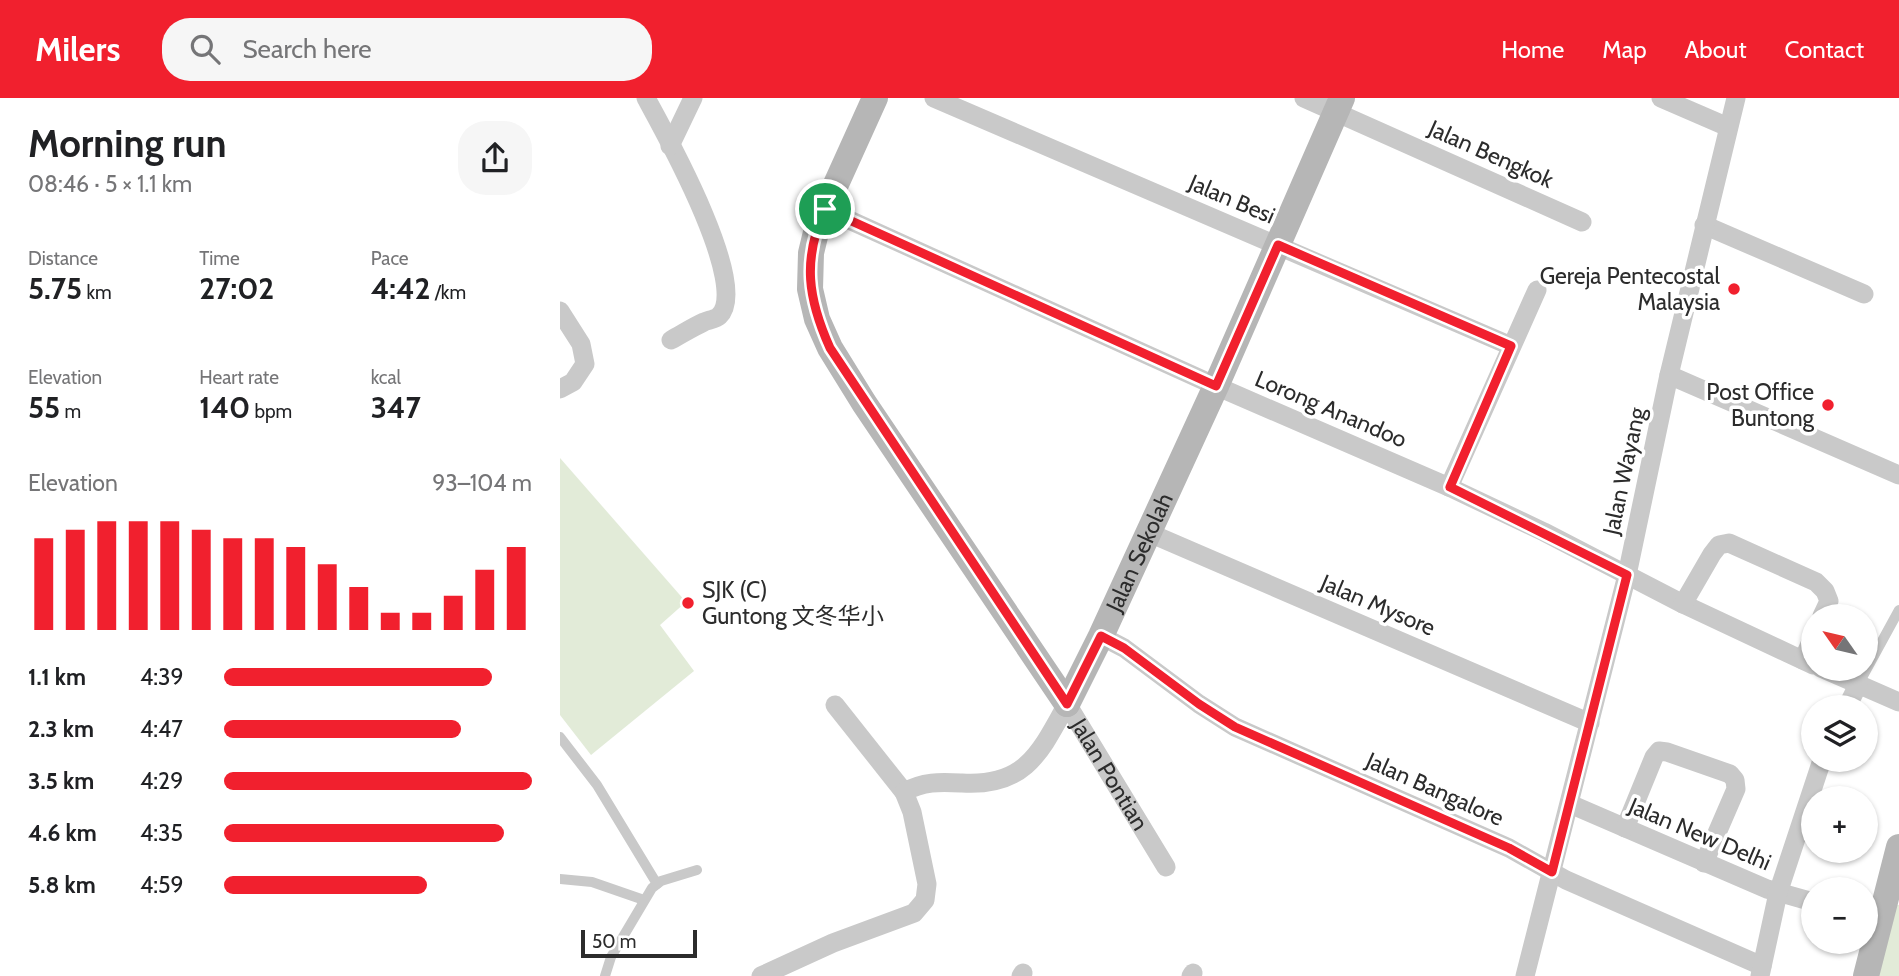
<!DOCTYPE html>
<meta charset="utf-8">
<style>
body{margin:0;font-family:Cabin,"Noto Sans SC",sans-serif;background:#f6f6f6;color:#202124;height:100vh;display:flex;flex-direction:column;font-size:26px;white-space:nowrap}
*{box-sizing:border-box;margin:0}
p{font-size:23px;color:#757577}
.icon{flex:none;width:38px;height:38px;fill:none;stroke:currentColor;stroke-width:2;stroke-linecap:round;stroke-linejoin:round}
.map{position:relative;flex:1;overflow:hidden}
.sheet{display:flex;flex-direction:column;background:#fff;width:560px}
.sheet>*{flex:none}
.needle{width:46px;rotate:304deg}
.buttons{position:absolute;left:1241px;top:506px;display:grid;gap:14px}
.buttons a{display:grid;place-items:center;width:77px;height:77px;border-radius:50%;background:#fff;box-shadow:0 2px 5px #0004;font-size:35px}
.scale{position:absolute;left:21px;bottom:18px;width:116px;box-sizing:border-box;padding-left:7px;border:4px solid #2c2c2c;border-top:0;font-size:19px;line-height:24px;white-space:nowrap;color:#2c2c2c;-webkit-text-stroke:5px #fff;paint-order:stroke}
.pin{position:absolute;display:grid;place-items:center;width:60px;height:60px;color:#fff;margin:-30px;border:4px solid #fff;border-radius:50%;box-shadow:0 2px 7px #0007}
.round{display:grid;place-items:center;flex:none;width:74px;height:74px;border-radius:28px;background:#f6f6f6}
.overview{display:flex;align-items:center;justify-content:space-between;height:119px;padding:0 28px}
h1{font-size:38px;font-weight:800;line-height:52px}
.stats{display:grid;grid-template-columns:repeat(3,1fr);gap:10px;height:119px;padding:7px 28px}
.stats div{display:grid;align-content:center}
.stats b{font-size:30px;font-weight:800}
.stats small{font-size:19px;font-weight:400}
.stats p{font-size:19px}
.chart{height:196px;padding:14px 28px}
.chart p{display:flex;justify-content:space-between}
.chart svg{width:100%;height:126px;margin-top:7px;stroke:#f1202e;stroke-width:6}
ul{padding:0 28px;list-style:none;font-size:23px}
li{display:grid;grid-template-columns:112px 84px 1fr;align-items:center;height:52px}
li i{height:18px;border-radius:9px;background:#f1202e}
header{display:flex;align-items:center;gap:42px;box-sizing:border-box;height:98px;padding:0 35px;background:#f1202e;color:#fff}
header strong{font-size:33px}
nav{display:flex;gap:38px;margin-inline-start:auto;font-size:24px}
.search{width:490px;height:63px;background:#f6f6f6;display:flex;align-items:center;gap:18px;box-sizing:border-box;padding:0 24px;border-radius:28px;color:#757577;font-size:26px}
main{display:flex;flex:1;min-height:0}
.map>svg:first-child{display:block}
.garden{fill:#e2ebd8}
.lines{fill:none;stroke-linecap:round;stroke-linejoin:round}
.lane{stroke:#c9c9c9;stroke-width:10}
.street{stroke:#c9c9c9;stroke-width:19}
.secondary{stroke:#b6b6b6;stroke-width:26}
.route-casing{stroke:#fff;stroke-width:14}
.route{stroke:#f1202e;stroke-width:9}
.poi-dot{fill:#f1202e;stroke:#fff;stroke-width:2.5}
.labels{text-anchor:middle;stroke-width:7;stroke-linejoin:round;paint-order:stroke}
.street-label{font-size:23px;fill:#2c2c2c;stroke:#fff}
.poi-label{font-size:23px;fill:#2c2c2c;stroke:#fff;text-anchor:end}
</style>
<header>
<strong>Milers</strong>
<div class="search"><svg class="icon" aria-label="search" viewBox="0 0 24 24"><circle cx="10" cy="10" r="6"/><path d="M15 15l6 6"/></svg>Search here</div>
<nav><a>Home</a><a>Map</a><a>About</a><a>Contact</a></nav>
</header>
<main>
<section class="sheet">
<div class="overview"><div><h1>Morning run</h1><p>08:46 · 5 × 1.1 km</p></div><a class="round"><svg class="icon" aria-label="share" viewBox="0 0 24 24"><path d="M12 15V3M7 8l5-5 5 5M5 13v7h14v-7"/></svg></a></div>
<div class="stats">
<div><p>Distance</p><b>5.75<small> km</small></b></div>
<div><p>Time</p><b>27:02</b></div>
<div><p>Pace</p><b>4:42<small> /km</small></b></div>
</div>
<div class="stats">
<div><p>Elevation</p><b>55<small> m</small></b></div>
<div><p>Heart rate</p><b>140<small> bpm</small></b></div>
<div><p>kcal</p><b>347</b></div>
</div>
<div class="chart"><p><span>Elevation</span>93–104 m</p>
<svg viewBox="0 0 160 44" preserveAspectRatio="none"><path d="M5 44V12M15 44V9M25 44V6M35 44V6M45 44V6M55 44V9M65 44V12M75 44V12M85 44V15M95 44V21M105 44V29M115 44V38M125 44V38M135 44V32M145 44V23M155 44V15"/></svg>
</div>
<ul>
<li><b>1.1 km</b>4:39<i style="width:87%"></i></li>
<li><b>2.3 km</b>4:47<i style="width:77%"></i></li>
<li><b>3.5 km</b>4:29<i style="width:100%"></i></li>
<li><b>4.6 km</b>4:35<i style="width:91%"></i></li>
<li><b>5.8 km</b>4:59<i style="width:66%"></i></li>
</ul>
</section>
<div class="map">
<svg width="1339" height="878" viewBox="0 0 1339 878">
<rect width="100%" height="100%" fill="#fff"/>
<g class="garden">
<path d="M 0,360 L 126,504 L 100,527 L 134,573 L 31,657 L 0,617 Z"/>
<path d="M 1333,806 L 1339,807 L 1339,878 L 1316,878 Z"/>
</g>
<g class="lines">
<g class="lane">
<path d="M 1298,587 L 1339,512"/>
<path d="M 0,639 L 37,687 L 97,786"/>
<path d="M 0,781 L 32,784 L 84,802"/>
<path d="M 45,878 L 51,859 L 92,790 L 101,783 L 137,772"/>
</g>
<g class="street">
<path d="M 86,0 C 104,33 191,188 159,218 C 156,221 149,222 144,224 C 133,229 122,236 111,242"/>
<path d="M 374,0 L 951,248"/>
<path d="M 744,0 L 1022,124"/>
<path d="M 1101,0 L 1168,29"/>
<path d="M 110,48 L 133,0"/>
<path d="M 265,111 L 656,288 L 889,389 L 984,434 L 1123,506 L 1253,567"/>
<path d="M 1144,127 L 1304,196"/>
<path d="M 0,213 L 21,246 L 25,266 L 13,284 L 0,291"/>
<path d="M 1109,277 L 1339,377"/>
<path d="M 889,389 L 977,192"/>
<path d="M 587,434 L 1030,625"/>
<path d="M 1123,506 L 1152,456 L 1159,447 L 1169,445 L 1256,484 L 1265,493 L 1269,503 L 1262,518"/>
<path d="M 541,538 L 564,550 L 639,606 L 675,629 L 949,750 L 1006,782 L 1202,868"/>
<path d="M 1243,562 L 1253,539"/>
<path d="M 1261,570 L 1339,604"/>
<path d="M 275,607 L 344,694"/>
<path d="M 1287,609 L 1298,587"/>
<path d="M 1010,706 L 1207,791 L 1253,804"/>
<path d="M 1065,730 L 1094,659 L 1099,653 L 1107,654 L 1170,676 L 1175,682 L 1176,691 L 1144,765"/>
<path id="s1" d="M 201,878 L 273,845 L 354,815 L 365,802 L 367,786 L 352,714 L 344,694 C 364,683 380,684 402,685 C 465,689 480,655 507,606 L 606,769"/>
<path d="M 461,878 L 463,875"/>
<path d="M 631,878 L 633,875"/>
<path d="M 965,878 L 1067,477 L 1109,277 L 1176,0"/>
<path d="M 1200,878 L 1218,795 L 1262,662"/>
</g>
<g class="secondary">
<path d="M 315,0 L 258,126 L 251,155 L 250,191 L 257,221 L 270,250 L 304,305 L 507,606"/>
<path id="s2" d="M 507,606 L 541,538 L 656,288 L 782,0"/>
<path d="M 1306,878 L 1339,749"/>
</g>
</g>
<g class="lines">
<g class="route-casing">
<path id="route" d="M 265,111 L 656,288 L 718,147 L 951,248 L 890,389 L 1067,477 L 992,774 L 949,750 L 675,629 L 639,606 L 564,550 L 541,538 L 507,606 L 270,250 C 248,201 242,162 265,111 Z"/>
</g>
<use href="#route" class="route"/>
</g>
<g class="poi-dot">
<circle cx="1174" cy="191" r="7"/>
<circle cx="1268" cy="307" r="7"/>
<circle cx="128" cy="505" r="7"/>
</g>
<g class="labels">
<g class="street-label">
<text transform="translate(931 56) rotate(24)" y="8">Jalan Bengkok</text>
<text transform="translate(672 101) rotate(23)" y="8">Jalan Besi</text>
<text transform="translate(771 311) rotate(23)" y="8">Lorong Anandoo</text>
<text transform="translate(1064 373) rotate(-78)" y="8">Jalan Wayang</text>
<text dy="8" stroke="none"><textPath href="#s2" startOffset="168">Jalan Sekolah</textPath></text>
<text transform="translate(818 507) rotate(23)" y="8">Jalan Mysore</text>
<text dy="8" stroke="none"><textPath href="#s1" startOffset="578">Jalan Pontian</textPath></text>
<text transform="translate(875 691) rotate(24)" y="8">Jalan Bangalore</text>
<text transform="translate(1140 736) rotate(23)" y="8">Jalan New Delhi</text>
</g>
<g class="poi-label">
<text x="1160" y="186">Gereja Pentecostal<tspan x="1160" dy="26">Malaysia</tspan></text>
<text x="1254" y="302">Post Office<tspan x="1254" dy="26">Buntong</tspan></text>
<text x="142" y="500" text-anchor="start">SJK (C)<tspan x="142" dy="26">Guntong 文冬华小</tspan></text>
</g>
</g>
</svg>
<div class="buttons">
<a><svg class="needle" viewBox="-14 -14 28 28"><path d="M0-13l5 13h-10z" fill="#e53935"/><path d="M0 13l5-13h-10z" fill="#757577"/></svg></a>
<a><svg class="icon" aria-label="layers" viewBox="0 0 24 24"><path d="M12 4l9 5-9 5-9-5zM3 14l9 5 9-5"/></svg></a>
<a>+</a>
<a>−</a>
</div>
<div class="scale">50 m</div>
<div class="pin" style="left:265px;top:111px;background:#1e9e55"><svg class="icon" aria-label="arrive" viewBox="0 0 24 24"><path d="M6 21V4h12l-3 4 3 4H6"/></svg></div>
</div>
</main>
